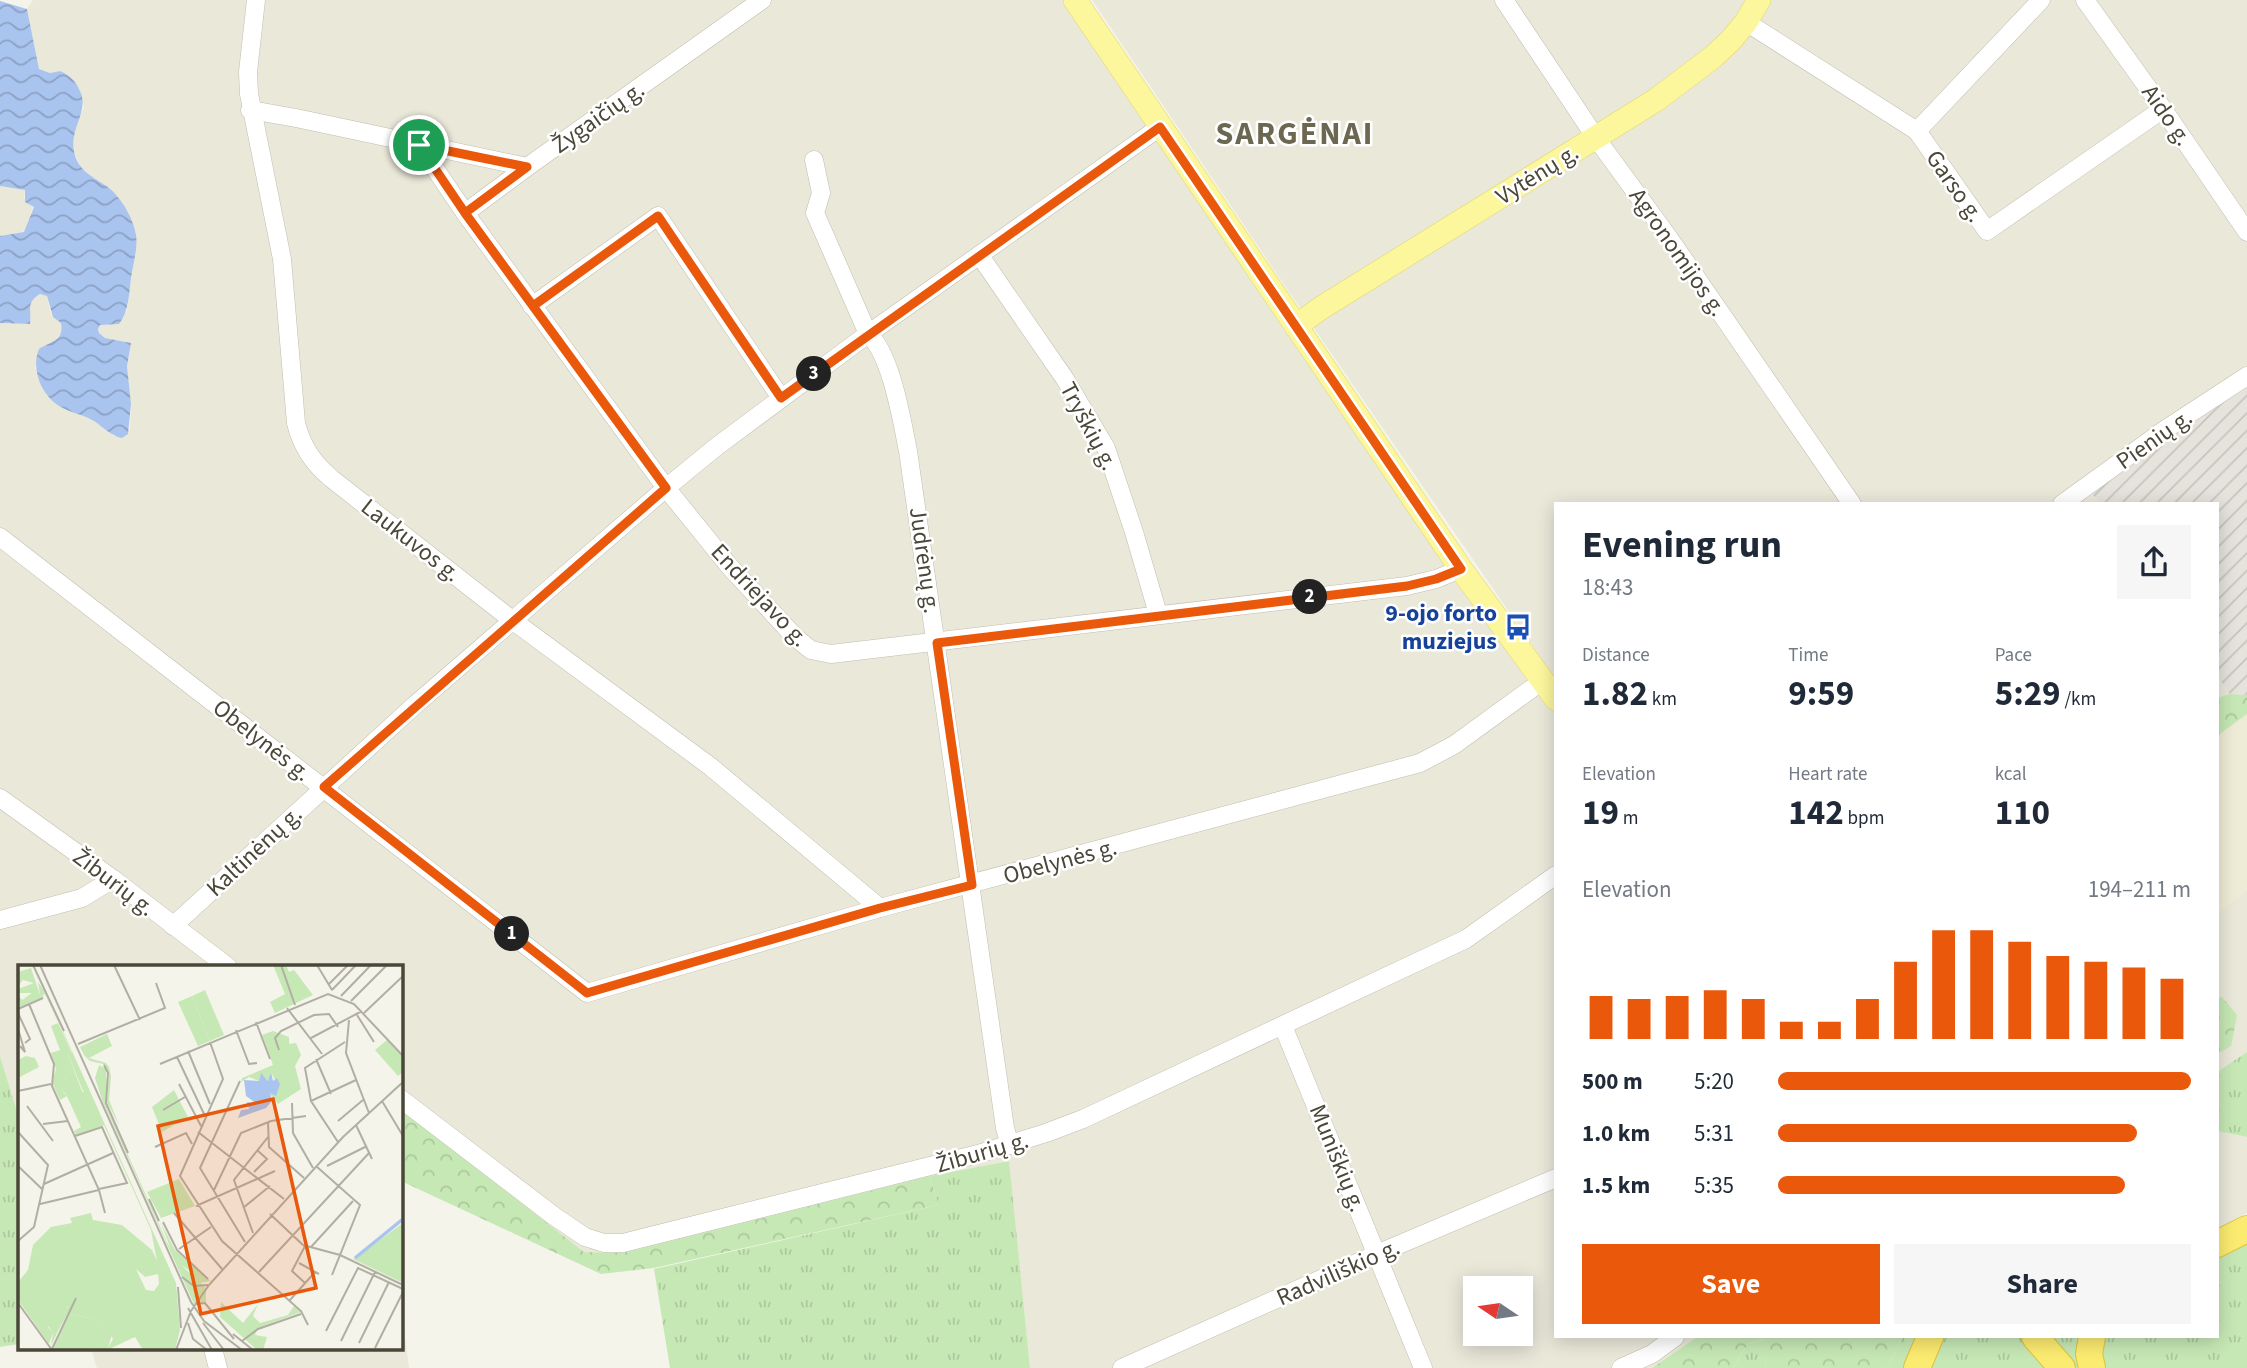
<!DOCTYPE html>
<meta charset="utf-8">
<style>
body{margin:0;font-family:"Source Sans 3",sans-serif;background:#f6f6f7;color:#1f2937;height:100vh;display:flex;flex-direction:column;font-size:26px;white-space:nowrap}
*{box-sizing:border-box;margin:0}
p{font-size:23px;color:#747a83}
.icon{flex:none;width:38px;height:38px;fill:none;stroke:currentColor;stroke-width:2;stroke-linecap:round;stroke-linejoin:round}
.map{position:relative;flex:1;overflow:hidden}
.side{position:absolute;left:1554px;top:502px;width:665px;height:836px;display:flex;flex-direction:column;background:#fff;border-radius:0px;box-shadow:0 4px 18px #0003}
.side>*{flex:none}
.needle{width:46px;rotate:283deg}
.tools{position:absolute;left:1463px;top:1276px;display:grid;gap:14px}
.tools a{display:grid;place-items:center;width:70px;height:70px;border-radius:0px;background:#fff;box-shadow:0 4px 18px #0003;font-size:35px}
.pin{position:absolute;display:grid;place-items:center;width:60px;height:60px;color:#fff;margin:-30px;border:4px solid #fff;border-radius:50%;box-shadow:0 2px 7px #0007}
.km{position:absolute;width:35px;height:35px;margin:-18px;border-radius:50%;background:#222;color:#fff;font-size:19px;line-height:35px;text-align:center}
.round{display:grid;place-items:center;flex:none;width:74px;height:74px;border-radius:0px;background:#f6f6f7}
.overview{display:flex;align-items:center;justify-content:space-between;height:119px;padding:0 28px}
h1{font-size:38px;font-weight:700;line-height:52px}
.figures{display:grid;grid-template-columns:repeat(3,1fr);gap:10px;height:119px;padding:7px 28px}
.figures div{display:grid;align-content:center}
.figures b{font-size:35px;font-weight:700}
.figures small{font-size:19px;font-weight:400}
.figures p{font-size:19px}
.chart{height:196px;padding:14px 28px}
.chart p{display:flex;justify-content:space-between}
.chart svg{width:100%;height:126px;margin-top:7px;stroke:#ea580c;stroke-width:6}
.cta{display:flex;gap:14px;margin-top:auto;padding:14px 28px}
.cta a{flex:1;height:80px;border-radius:0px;background:#ea580c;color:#fff;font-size:28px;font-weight:700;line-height:80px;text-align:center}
.cta a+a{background:#f6f6f7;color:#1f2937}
ul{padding:0 28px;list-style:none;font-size:23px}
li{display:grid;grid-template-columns:112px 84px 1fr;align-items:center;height:52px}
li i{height:18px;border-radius:9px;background:#ea580c}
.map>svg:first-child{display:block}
.residential{fill:#e9e8d9;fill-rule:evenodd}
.industrial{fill:url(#industrial-furrows)}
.education{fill:#eeecd6}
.grass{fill:url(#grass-tufts)}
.forest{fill:url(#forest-crowns)}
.water{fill:url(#water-waves)}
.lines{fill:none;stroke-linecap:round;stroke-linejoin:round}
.minor-casing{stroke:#c1beae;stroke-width:19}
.major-casing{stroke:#e2d86c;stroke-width:24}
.highway-casing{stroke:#dbc33f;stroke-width:28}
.minor{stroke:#fff;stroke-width:18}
.major{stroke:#fcf69d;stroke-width:23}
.highway{stroke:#fbeb70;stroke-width:26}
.route-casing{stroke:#fff;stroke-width:14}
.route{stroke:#ea580c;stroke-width:9}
.labels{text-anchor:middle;stroke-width:5;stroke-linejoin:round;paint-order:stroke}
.street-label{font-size:24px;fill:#4a4739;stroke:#fff}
.transit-label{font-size:24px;font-weight:bold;fill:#164399;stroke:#fff;text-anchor:end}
.district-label{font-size:32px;font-weight:bold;letter-spacing:2px;fill:#6c6750;stroke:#fff}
.inset-river{fill:none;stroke:#aac4f0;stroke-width:3.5}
.inset-road{fill:none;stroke:#b1afa4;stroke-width:2}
.view{fill:#e8590c;fill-opacity:0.15;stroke:#e8590c;stroke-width:3.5}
.inset-edge{fill:none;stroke:#4a4739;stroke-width:3.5}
</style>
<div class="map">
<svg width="2247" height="1368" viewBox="0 0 2247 1368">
<defs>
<pattern id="industrial-furrows" width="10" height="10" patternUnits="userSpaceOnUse" patternTransform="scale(1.75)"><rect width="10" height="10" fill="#e5e3dc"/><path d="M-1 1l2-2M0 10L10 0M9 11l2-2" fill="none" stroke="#c6c4be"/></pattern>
<pattern id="grass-tufts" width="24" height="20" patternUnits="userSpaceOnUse" patternTransform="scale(1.75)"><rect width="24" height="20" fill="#c6e8b5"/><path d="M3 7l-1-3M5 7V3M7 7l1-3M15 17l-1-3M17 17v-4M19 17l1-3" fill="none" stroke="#acc89c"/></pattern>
<pattern id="forest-crowns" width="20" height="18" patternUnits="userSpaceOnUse" patternTransform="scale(1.75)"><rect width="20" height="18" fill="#c6e8b5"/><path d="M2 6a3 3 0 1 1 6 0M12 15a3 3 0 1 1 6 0" fill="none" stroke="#acc89c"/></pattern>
<pattern id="water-waves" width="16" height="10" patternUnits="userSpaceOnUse" patternTransform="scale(1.75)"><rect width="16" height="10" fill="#aac4f0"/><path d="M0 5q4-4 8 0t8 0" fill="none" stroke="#8ca1c3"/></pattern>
</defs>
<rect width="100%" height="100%" fill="#f5f4eb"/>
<g class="residential">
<path d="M 33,0 L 1064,0 L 1302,355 L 1556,714 L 1556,1337 L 1697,1337 L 1652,1368 L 1030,1368 L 1008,1161 L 930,1176 L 622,1253 L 584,1252 L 401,1109 L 401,967 L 19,967 L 19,1118 L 0,1056 L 0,323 L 27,324 L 31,321 L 28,306 L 33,299 L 41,294 L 47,296 L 50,311 L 53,317 L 61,323 L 62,332 L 35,367 L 38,378 L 52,400 L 59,406 L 92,419 L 114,436 L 126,436 L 130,429 L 131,404 L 127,365 L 131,343 L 105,338 L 99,333 L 98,329 L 100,325 L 127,311 L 136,235 L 120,199 L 107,186 L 90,176 L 81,167 L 76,157 L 73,145 L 74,131 L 84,107 L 69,76 L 60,71 L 50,73 L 39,69 L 27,9 ZM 1475,1288 L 1521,1288 L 1521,1334 L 1475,1334 Z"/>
<path d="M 1092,0 L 2247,0 L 2247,384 L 2091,493 L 2099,504 L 1556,504 L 1556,680 L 1285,286 Z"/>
<path d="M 0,186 L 25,190 L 24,198 L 33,206 L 26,229 L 21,233 L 0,236 Z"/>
<path d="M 2217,676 L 2230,694 L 2247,695 L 2247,1052 L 2217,1072 Z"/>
<path d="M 2217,1131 L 2247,1137 L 2247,1213 L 2217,1229 Z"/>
<path d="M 401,1308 L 409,1368 L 97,1368 L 91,1349 L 401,1349 Z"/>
</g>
<path class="industrial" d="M 2247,384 L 2247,695 L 2230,694 L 2217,676 L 2217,504 L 2099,504 L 2091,492 Z"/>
<path class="education" d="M 2247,714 L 2247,891 L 2217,914 L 2217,736 Z"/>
<g class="grass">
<path d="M 2247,1052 L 2247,1137 L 2217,1131 L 2217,1072 Z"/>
<path d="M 0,1056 L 19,1118 L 19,1344 L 0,1347 Z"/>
<path d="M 1009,1161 L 1030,1368 L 670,1368 L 654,1269 L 938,1205 L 930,1176 Z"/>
<path d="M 2247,1241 L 2247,1368 L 2101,1368 L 2099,1337 L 2217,1337 L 2217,1254 Z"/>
<path d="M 1902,1337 L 1923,1337 L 1909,1368 L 1887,1368 Z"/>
<path d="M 1936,1337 L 2029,1337 L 2056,1368 L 1923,1368 Z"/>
<path d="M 2046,1337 L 2085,1337 L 2082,1368 L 2072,1368 Z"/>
<path d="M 1767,1339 L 1765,1368 L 1733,1368 L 1748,1344 Z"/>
</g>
<g class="forest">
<path d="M 2230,694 L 2247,695 L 2247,714 L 2217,736 L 2217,698 Z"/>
<path d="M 2222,997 L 2237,1015 L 2231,1046 L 2217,1054 L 2217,998 Z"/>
<path d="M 401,1109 L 584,1252 L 622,1253 L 930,1176 L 938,1205 L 654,1268 L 601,1274 L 401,1181 Z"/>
<path d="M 1697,1337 L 1902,1337 L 1887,1368 L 1765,1368 L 1766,1339 L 1748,1344 L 1733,1368 L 1652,1368 Z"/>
</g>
<path class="water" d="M 0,1 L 27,9 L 39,69 L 50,73 L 60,71 C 69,75 75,80 79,89 C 91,110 69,128 74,151 C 77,169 91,176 105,185 C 120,195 133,217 136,235 C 138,248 133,264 131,278 C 129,294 129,311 119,324 L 100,325 L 98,329 L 99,333 L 105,338 L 131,343 L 127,366 L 131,404 L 128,434 L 122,438 C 111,436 103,427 94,421 C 83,414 70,413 59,406 C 40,394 31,368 39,349 C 52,341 64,341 61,323 L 53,317 L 47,296 L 40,294 C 25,303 32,310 30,324 L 0,323 L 0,236 L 24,232 L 34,207 L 25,202 L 25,190 L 0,186 Z"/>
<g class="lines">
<g class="minor-casing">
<g id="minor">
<path d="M 256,0 L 248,72 L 249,94 L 282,259 L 296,423 C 302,447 313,463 332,479 L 512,620 L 711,767 L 880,908"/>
<path d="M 1504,0 L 1596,138 L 1669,238 L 1852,504"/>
<path d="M 2085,0 L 2163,109 L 2247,232"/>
<path d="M 1746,22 L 1917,131 L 1987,231 L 2163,109"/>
<path d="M 250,110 L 296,118 L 527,167 L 762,0"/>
<path d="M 1917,131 L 2041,0"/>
<path d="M 419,145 L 465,213 L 666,488 L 730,567 L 796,638 L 811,650 L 831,654 L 1407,586 L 1436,579 L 1461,569"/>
<path d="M 814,160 L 821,193 L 815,213 L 868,334 C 891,353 902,421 908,451 L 1005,1128 L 1010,1145"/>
<path d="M 465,213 L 527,167"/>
<path d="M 980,256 L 1065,379 L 1106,448 L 1134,532 L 1158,614"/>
<path d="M 532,306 L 658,216 L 781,398"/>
<path d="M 2062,504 L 2163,431 L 2247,376"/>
<path d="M 0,537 L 587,993 L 880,908 L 1420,763 L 1454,745 L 1542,681"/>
<path d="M 0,798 L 113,879 L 228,967"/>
<path d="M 0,920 L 82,898 L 113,879"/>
<path d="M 173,926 L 416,704 L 666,488 L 716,447 L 868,334 L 1160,127"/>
<path d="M 1283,1026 L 1423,1368"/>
<path d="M 401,1099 L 554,1216 L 585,1237 L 604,1243 L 623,1243 L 978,1154 L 1046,1133 L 1083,1119 L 1466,939 L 1556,875"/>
<path d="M 213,1349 L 218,1368"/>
<path d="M 1122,1368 L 1377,1254 L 1556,1178"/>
<path d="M 1621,1368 L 1652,1354 L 1675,1337"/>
</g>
</g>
<g class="major-casing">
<g id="major">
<path d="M 1075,0 L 1461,569 L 1556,699"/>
<path d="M 1296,326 L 1321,308 L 1656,100 L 1713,57 L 1731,40 L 1746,22 L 1759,0"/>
</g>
</g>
<g class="highway-casing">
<g id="highway">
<path d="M 2217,1244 L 2247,1229"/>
<path d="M 2035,1337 L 2062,1368"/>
<path d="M 2092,1337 L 2089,1354 L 2092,1368"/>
<path d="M 1917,1368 L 1930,1337"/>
</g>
</g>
<use href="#minor" class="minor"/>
<use href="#major" class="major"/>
<use href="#highway" class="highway"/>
</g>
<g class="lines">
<g class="route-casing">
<path id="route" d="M 419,145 L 465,213 L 666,488 L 324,787 L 587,993 L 880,908 L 972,885 L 937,643 L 1407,586 L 1436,579 L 1461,569 L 1160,127 L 781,398 L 658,216 L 533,306 L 465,213 L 527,167 L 419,145"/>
</g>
<use href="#route" class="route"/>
</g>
<defs>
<g id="bus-bare" transform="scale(2.1)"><path d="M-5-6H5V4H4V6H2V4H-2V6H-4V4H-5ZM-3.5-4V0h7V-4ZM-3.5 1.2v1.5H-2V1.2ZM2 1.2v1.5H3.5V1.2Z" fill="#1a4fb4" stroke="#fff" stroke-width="2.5" paint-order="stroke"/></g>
</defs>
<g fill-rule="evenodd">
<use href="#bus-bare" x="1518" y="627"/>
</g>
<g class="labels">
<g class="street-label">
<text transform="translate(2167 115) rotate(55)" y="8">Aido g.</text>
<text transform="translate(598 117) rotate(-35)" y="8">Žygaičių g.</text>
<text transform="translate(1537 174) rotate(-32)" y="8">Vytėnų g.</text>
<text transform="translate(1955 186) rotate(55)" y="8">Garso g.</text>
<text transform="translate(1678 252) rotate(55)" y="8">Agronomijos g.</text>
<text transform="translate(1089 426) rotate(62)" y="8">Tryškių g.</text>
<text transform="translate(2154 439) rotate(-35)" y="8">Pienių g.</text>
<text transform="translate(411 540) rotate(38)" y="8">Laukuvos g.</text>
<text transform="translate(925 560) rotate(82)" y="8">Judrėnų g.</text>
<text transform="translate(760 595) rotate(47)" y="8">Endriejavo g.</text>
<text transform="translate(262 740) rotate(38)" y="8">Obelynės g.</text>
<text transform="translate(254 851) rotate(-43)" y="8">Kaltinėnų g.</text>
<text transform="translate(1060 861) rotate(-15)" y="8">Obelynės g.</text>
<text transform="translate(114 882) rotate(37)" y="8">Žiburių g.</text>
<text transform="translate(982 1152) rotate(-16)" y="8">Žiburių g.</text>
<text transform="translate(1338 1158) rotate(68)" y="8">Muniškių g.</text>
<text transform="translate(1338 1272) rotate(-24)" y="8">Radviliškio g.</text>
</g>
<g class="transit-label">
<text x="1497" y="621">9-ojo forto<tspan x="1497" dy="28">muziejus</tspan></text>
</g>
<g class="district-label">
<text x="1295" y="144">SARGĖNAI</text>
</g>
</g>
<g transform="translate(18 965)">
<rect width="385" height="385" fill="#f5f4eb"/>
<path d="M 255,0 L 268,0 L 271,7 L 276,5 L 295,30 L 257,48 L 252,37 L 267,29 ZM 20,17 L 28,28 L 158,318 L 162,365 L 157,385 L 125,385 L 117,372 L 89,385 L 95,374 L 91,368 L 77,354 L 51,349 L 50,341 L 30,362 L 35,368 L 31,379 L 0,335 L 0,317 L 10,305 L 15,280 L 33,262 L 54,258 L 52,253 L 73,248 L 75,255 L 104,260 L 134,285 L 139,296 L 133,265 L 86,160 L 58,170 L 56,166 L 63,162 L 48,129 L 37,119 L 47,113 L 66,128 L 50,90 L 54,87 L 27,29 L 22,31 ZM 118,304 L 127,312 L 140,309 L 141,319 L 136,326 L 128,325 ZM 174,31 L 192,76 L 180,81 L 160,37 ZM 255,66 L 271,72 L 271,79 L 278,78 L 283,90 L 277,101 L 283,124 L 260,139 L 251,128 L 260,121 L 253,107 L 251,116 L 243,109 L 241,116 L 231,112 L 223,117 L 224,113 L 255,100 L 244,70 ZM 89,69 L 94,81 L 71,93 L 88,98 L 91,102 L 93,111 L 91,135 L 102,162 L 89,137 L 91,108 L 85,99 L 72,96 L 66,90 L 62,82 ZM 369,75 L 385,92 L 385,107 L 380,111 L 357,85 ZM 8,91 L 17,93 L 21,102 L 0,113 L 0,95 ZM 81,100 L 88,104 L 89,143 L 149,277 L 161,298 L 188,323 L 188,337 L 176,339 L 84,135 L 77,113 ZM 156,125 L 170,152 L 144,167 L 134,142 ZM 161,214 L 177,241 L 143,253 L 129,227 ZM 203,337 L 225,358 L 240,339 L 235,351 L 242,358 L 270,350 L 276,341 L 283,347 L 240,363 L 237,370 L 249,372 L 245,385 L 239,385 L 202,352 Z" fill="#c6e8b5" fill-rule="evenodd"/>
<path d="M 13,3 L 22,30 L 27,31 L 2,42 L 0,29 L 4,35 L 14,28 L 0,28 L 0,24 L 16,18 L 5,15 L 0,21 L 0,7 ZM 187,25 L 206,70 L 192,76 L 174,31 ZM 40,58 L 54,88 L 50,90 L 66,131 L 47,113 L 38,119 L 49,131 L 42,135 L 34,117 L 38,104 L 33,88 L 42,85 L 33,61 ZM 142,256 L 157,285 L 193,316 L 176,319 L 169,312 L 176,308 L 158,297 ZM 385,258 L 385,318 L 335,294 L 347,286 ZM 53,342 L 39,368 L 33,381 L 35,368 L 29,359 L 37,344 ZM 51,349 L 77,354 L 94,369 L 90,384 L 35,385 Z" fill="#c6e8b5"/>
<path d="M 253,107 L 255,116 L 259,113 L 262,119 L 258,131 L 252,128 L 254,136 L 248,143 L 220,153 L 223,145 L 231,144 L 229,137 L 239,139 L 228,131 L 226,115 L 241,116 L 243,108 L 250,116 Z" fill="#aac4f0"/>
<path class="inset-river" d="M 337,293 L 385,254"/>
<path class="inset-road" d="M 15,0 L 46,66M 22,0 L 173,337 L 186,356 L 224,385M 96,0 L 122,55M 263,0 L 277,40M 299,0 L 314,25M 311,19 L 330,0M 314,25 L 338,0M 323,31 L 353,0M 333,36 L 369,0M 11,39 L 36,99 L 34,121 L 81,225 L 87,248M 269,43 L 304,89M 0,44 L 25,33M 0,48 L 12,74 L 7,78M 346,48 L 385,11M 339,50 L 356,77M 331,55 L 328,88 L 351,148M 238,57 L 252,94M 0,64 L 7,87 L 2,81M 218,65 L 231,99 L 239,98M 293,73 L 344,46M 192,77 L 205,114 L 162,211 L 204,276 L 283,346 L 290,360M 60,79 L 147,43 L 138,18M 261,85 L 257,73 L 263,66 L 296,50 L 311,49 L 320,62M 170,86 L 192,139M 159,92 L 187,151M 298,94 L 313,129M 142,99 L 310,29 L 336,39 L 385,91M 86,100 L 90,108 L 88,138 L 110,188M 222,116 L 182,203 L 227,277M 161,119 L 183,161M 0,126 L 33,119M 293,136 L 338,115M 364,136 L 385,171M 274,138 L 275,168 L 295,203M 9,141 L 35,176M 145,145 L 167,132M 320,156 L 345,135M 250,157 L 251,182 L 286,213M 25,159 L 50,156M 338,160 L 354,194M 0,167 L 30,200 L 16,262 L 0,276M 180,167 L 266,234M 57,171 L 84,162 L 109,218 L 81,224M 320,177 L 293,136 L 287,103 L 327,77M 137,182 L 168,168 L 174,179M 0,201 L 25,225M 298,201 L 342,240 L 314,310M 309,201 L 349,181M 236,207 L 249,194 L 239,185M 26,219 L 95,188M 196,225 L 223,168 L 253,156 L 288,151M 131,234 L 141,256M 22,239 L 81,225M 178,241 L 257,206M 225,243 L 252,221M 156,248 L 204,304M 252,249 L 285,280 L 322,290 L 385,320M 145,257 L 159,285 L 190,314M 235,268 L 216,215 L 250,172M 287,281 L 274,306 L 287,318M 293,282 L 335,236M 161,284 L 193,262M 281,298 L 301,309M 241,307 L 351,188M 164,312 L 176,321 L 190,320M 191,320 L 325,172 L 385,117M 160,322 L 163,363M 272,335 L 297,307M 0,338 L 34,385M 177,339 L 187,338 L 216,374M 170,343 L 194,385M 170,358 L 175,374 L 189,385M 185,358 L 206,385M 308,366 L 340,303 L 385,324M 215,369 L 235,385M 224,376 L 240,364 L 283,349M 323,376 L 357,307M 341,378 L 371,317M 357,383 L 385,327M 34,384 L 58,333M 158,385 L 173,346 L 191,320"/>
<path class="view" d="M 255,134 L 298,323 L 183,349 L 140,161 Z"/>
<rect width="385" height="385" class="inset-edge"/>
</g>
</svg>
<div class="tools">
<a><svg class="needle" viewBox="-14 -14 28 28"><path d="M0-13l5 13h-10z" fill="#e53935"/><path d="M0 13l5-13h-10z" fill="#747a83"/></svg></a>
</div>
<div class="pin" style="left:419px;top:145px;background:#1e9e55"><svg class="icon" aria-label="arrive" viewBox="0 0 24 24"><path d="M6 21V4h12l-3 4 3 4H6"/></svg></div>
<b class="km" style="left:512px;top:934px">1</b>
<b class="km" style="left:1310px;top:597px">2</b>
<b class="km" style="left:814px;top:374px">3</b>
<section class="side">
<div class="overview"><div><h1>Evening run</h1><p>18:43</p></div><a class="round"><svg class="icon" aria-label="share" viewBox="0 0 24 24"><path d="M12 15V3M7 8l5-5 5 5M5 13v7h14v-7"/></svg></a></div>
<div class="figures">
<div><p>Distance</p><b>1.82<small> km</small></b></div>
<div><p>Time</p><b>9:59</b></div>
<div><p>Pace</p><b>5:29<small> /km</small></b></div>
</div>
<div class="figures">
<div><p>Elevation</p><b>19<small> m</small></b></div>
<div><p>Heart rate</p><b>142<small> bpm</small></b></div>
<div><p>kcal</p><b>110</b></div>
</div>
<div class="chart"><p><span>Elevation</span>194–211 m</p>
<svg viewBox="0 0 160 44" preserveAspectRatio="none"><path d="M5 44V29M15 44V30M25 44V29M35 44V27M45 44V30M55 44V38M65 44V38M75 44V30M85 44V17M95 44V6M105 44V6M115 44V10M125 44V15M135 44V17M145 44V19M155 44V23"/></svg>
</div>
<ul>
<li><b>500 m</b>5:20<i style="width:100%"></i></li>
<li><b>1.0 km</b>5:31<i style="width:87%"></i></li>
<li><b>1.5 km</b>5:35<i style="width:84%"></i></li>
</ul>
<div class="cta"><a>Save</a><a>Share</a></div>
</section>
</div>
